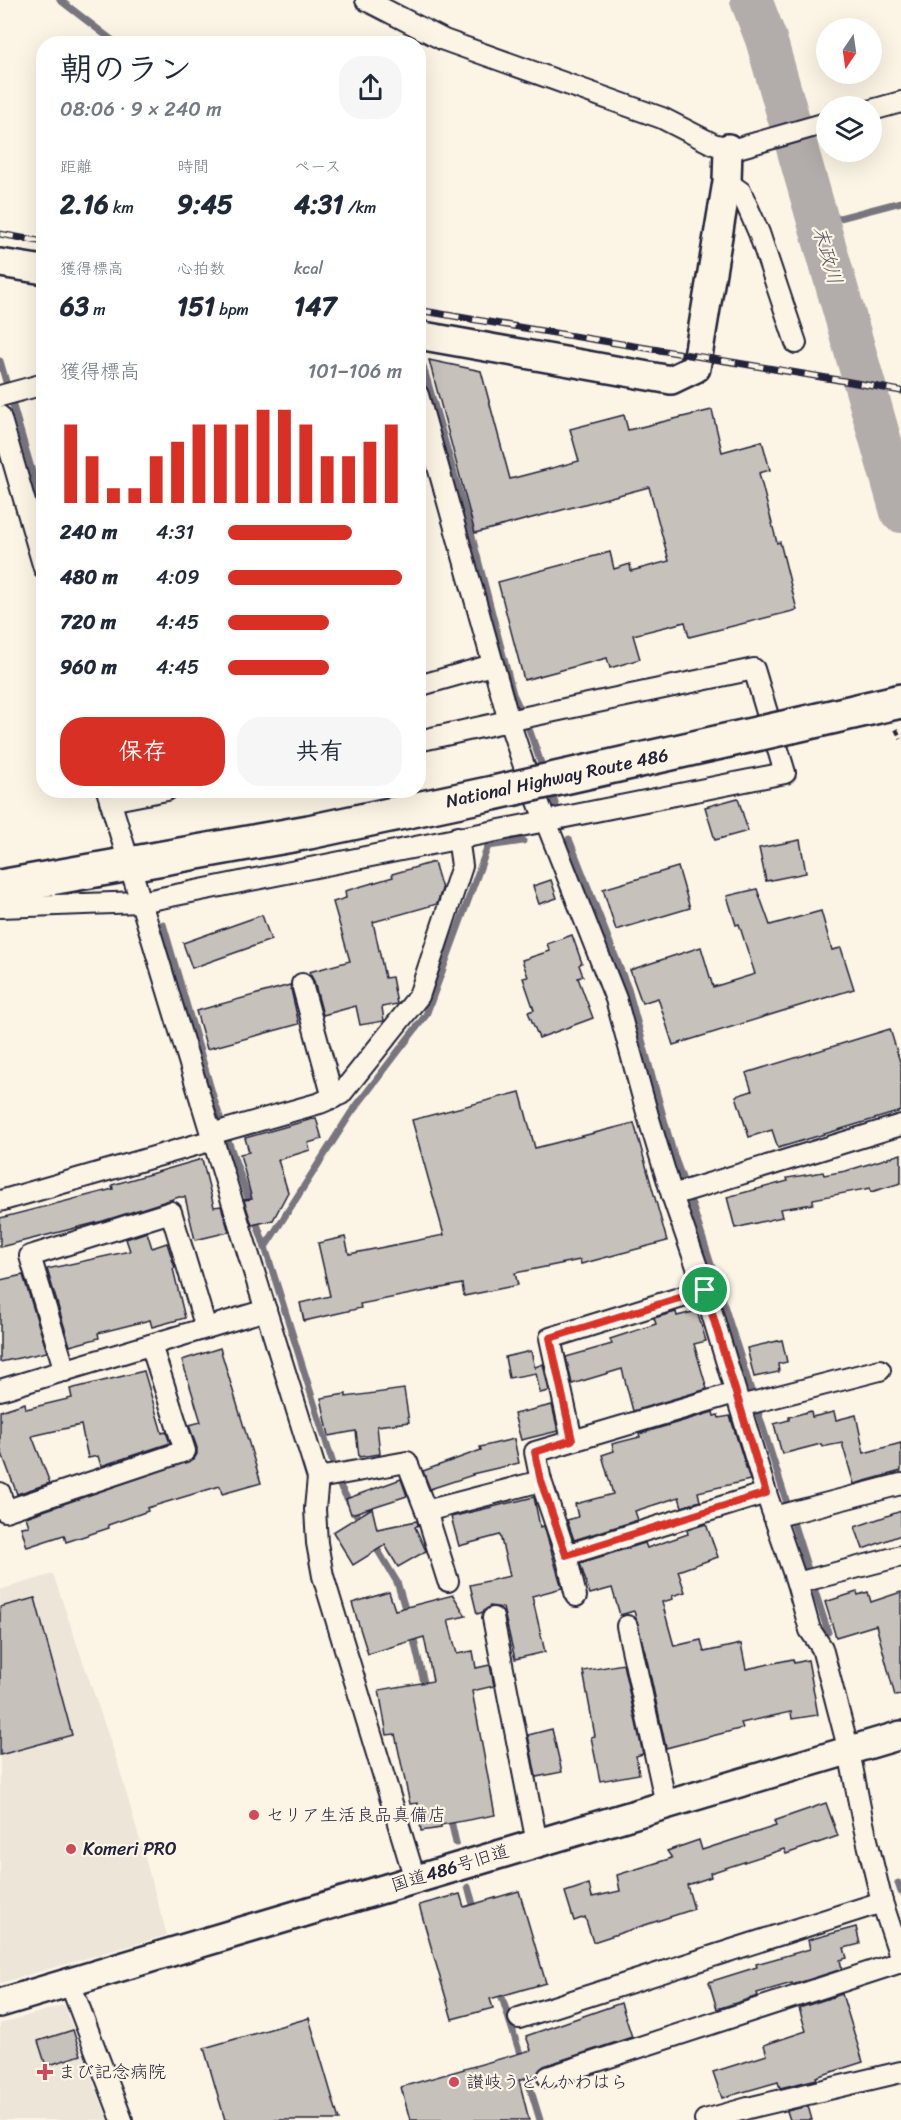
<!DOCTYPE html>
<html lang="ja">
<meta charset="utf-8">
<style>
body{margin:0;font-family:Sriracha,"Klee One",sans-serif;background:#f6f6f7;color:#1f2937;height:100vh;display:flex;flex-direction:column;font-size:22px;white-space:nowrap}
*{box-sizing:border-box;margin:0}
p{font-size:20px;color:#747a83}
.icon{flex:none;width:33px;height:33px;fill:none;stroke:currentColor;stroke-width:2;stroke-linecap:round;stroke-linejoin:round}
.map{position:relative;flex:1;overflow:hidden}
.drawer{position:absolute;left:36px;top:36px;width:390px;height:762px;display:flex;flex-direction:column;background:#fff;border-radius:24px;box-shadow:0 6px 24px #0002}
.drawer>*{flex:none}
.needle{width:39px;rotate:193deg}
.controls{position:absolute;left:816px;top:18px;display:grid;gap:12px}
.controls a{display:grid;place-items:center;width:66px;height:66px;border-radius:50%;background:#fff;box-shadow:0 6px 24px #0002;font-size:30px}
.pin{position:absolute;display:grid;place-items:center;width:51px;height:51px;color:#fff;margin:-26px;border:3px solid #fff;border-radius:50%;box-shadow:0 2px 6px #0007}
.round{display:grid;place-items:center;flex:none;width:63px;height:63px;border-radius:24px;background:#f6f6f7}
.headline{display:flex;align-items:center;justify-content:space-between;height:102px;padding:0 24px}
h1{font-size:33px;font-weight:700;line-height:45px}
.stats{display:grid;grid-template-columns:repeat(3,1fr);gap:9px;height:102px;padding:6px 24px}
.stats div{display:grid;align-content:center}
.stats b{font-size:26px;font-weight:700}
.stats small{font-size:16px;font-weight:400}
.stats p{font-size:16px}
.chart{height:168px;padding:12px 24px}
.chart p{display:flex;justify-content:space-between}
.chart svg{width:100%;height:108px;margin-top:6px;stroke:#d93025;stroke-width:6}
.action{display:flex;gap:12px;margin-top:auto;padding:12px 24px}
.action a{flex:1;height:69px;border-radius:24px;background:#d93025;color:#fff;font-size:24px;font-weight:700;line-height:69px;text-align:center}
.action a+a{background:#f6f6f7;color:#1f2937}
ul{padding:0 24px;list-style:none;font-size:20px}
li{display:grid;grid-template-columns:96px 72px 1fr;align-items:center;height:45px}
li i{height:15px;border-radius:8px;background:#d93025}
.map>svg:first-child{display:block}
.built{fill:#ece5d8}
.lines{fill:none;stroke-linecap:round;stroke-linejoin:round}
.stream{stroke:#78757e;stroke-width:7}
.river{stroke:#b2adab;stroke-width:42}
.building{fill:#c6c1bb;stroke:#22223b;stroke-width:1.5}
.street-casing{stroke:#22223b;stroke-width:24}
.secondary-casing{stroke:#22223b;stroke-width:32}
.highway-casing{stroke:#22223b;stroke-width:38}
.path{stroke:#22223b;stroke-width:4;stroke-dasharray:6 4.5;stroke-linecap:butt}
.street{stroke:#fcf5e5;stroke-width:20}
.secondary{stroke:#fcf5e5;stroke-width:27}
.highway{stroke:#fcf5e5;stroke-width:33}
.rail-casing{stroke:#22223b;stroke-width:7}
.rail{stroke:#fcf5e5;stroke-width:4.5;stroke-dasharray:14;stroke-linecap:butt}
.highway-bridge-casing{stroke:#22223b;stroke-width:38;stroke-linecap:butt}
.highway-bridge{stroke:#fcf5e5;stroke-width:33}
.route-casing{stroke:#fff;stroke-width:12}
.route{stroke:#d93025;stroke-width:8}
.poi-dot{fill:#d1495b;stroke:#fcf5e5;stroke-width:2}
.labels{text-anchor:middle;stroke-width:4.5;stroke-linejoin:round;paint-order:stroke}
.street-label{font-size:18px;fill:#22223b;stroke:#fcf5e5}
.poi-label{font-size:18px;fill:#22223b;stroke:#fcf5e5;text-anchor:start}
.water-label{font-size:20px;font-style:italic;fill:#545362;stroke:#fcf5e5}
</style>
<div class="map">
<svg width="901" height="2120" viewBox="0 0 901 2120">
<rect width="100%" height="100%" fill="#fcf5e5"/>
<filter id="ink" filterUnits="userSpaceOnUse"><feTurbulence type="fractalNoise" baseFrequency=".0167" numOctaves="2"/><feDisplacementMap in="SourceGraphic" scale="12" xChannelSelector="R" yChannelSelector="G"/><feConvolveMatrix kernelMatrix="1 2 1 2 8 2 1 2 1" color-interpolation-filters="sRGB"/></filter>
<g filter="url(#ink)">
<g class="built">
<path d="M 53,1574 L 118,1764 L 167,1935 L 0,1983 L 0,1590 Z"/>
<path d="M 64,2005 L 108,2120 L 0,2120 L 0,2024 Z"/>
</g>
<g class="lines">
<g class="stream">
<path d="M 60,0 L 117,44"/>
<path d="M 817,224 L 901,202"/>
<path d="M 0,361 L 44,513"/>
<path d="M 423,366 L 470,529 L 513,694 L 528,726 L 544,772"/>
<path d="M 550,788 L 557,809"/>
<path d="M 569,839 L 628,989 L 674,1156 L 693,1208 L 828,1632"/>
<path d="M 163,924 L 215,1103 L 265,1247 L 340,1486 L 362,1524"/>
<path d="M 265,1247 L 351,1113 L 426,1015 L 488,846 L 523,841"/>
<path d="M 374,1544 L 397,1582 L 407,1615"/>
<path d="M 412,1632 L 426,1691"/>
<path d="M 450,1816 L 456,1843"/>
<path d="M 898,1883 L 901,1892"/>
<path d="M 468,1887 L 475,1911"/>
<path d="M 499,1988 L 522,2060"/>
<path d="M 525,2071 L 540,2120"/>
</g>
<path class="river" d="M 751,0 L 766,39 L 901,512"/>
</g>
<g class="building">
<path d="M 429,360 L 481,371 L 510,479 L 579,461 L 570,429 L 624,415 L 628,430 L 712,410 L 722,452 L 762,441 L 770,470 L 759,473 L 777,543 L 780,542 L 797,610 L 689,637 L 685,622 L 633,635 L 640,659 L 610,668 L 607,658 L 524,680 L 498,582 L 610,552 L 614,569 L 630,564 L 631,571 L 669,561 L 649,487 L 475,533 Z"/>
<path d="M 738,798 L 748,831 L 715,840 L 705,807 Z"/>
<path d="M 800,840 L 806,873 L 766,881 L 759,848 Z"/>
<path d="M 434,862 L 442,889 L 437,904 L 373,922 L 385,978 L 392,977 L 397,1004 L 382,1007 L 384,1021 L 360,1025 L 356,1006 L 323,1015 L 314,981 L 309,972 L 350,961 L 333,902 L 346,898 L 345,891 L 393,877 L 392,874 Z"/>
<path d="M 678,867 L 690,908 L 616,930 L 603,889 Z"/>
<path d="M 551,880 L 557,898 L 539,904 L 533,886 Z"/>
<path d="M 757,889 L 770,925 L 821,911 L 832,950 L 841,948 L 854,989 L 673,1045 L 658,998 L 642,1003 L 630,970 L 701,947 L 713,987 L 755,974 L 739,924 L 736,925 L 727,896 Z"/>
<path d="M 262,915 L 271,940 L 192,968 L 183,943 Z"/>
<path d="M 572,935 L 582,963 L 579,965 L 583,976 L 578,978 L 593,1018 L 539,1038 L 528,1012 L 534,1010 L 523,978 L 528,977 L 522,960 L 550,951 L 547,944 Z"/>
<path d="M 290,985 L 299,1024 L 207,1049 L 196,1011 Z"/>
<path d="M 890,1029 L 901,1065 L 901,1111 L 778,1148 L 772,1130 L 749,1137 L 736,1096 L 752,1091 L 746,1073 Z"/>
<path d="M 520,1092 L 535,1148 L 634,1123 L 667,1241 L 581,1264 L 580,1260 L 515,1273 L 518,1285 L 464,1296 L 462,1284 L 360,1304 L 361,1308 L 304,1321 L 300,1303 L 330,1296 L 318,1243 L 345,1237 L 349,1254 L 444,1235 L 412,1120 Z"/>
<path d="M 316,1118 L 322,1139 L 308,1143 L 310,1150 L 278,1160 L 288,1192 L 273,1220 L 252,1225 L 244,1200 L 252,1199 L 240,1154 L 249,1152 L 245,1138 Z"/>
<path d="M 901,1154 L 901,1183 L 871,1192 L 870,1188 L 813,1199 L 813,1204 L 780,1209 L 782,1217 L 735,1228 L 727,1197 L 788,1181 L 787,1178 L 823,1172 L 824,1175 L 846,1171 Z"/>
<path d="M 202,1159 L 214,1207 L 221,1206 L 229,1232 L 195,1240 L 185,1197 L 179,1197 L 103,1221 L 0,1247 L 0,1218 L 113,1189 L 112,1185 Z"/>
<path d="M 147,1232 L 152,1248 L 167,1243 L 175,1268 L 173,1269 L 185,1318 L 152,1327 L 150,1320 L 98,1333 L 99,1338 L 70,1346 L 47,1269 L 130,1251 L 126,1239 Z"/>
<path d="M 23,1275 L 47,1352 L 0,1362 L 0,1280 Z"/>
<path d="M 697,1311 L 706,1341 L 694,1344 L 707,1389 L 633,1411 L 622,1369 L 572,1384 L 566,1357 L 612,1344 L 610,1339 L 656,1324 L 654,1318 L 676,1312 L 677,1316 Z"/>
<path d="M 782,1340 L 787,1362 L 778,1364 L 779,1372 L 754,1377 L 747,1348 Z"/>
<path d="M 220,1348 L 261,1483 L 222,1494 L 220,1486 L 147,1508 L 148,1511 L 108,1525 L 109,1528 L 66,1542 L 64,1535 L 27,1547 L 21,1527 L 29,1526 L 26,1517 L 194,1459 L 197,1454 L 197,1448 L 189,1425 L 201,1422 L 182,1360 Z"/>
<path d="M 531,1351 L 535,1369 L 535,1367 L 543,1364 L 549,1391 L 540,1393 L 536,1373 L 509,1378 L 505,1357 Z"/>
<path d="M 144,1371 L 162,1433 L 166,1432 L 170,1443 L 101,1466 L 98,1456 L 88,1458 L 81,1425 L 32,1436 L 50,1483 L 17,1494 L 0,1448 L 0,1411 L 25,1403 L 26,1409 L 72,1398 L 70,1389 Z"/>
<path d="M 404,1389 L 409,1422 L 377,1426 L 380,1454 L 359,1457 L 356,1431 L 329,1436 L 321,1398 L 346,1394 L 346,1397 Z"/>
<path d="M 552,1405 L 558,1431 L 521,1440 L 514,1414 Z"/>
<path d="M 811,1411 L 812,1417 L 834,1412 L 836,1420 L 856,1415 L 864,1453 L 901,1443 L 901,1471 L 854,1484 L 842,1443 L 822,1447 L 821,1444 L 782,1454 L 774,1424 L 789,1420 L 789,1417 Z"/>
<path d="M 713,1412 L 714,1416 L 718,1415 L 719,1418 L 730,1416 L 750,1480 L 698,1492 L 700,1501 L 682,1507 L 679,1497 L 635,1511 L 638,1520 L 574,1540 L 567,1520 L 578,1517 L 575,1504 L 613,1494 L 602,1455 L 614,1451 L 612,1444 L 640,1437 L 639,1434 Z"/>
<path d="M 514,1439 L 519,1463 L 472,1474 L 473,1475 L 430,1489 L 423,1471 L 481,1450 L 480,1447 Z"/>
<path d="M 401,1479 L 407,1496 L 351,1514 L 346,1499 Z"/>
<path d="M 534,1497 L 540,1527 L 544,1526 L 562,1588 L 532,1596 L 545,1652 L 515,1659 L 503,1608 L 490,1606 L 483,1612 L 477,1614 L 470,1585 L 510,1576 L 500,1535 L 459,1546 L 451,1517 Z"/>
<path d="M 372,1508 L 377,1529 L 417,1521 L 418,1525 L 415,1527 L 426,1551 L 398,1567 L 385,1545 L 353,1565 L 333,1532 Z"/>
<path d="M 901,1511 L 901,1535 L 863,1549 L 855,1527 Z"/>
<path d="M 706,1524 L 718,1557 L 678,1571 L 685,1592 L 672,1596 L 673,1599 L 662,1602 L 674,1646 L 701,1640 L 704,1652 L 741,1644 L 746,1669 L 793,1659 L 794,1663 L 808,1660 L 818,1715 L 792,1719 L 791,1712 L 741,1723 L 743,1728 L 666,1748 L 647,1660 L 634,1611 L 620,1615 L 612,1588 L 590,1594 L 580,1563 L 645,1543 L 647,1548 L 688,1534 L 687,1530 Z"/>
<path d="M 389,1592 L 395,1610 L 453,1595 L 466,1616 L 448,1620 L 457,1654 L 473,1651 L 476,1668 L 490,1665 L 494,1686 L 472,1691 L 495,1815 L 441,1825 L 441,1828 L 421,1831 L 418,1803 L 410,1804 L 395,1734 L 387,1735 L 379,1690 L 433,1681 L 424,1637 L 368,1654 L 352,1603 Z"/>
<path d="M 857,1592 L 858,1595 L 868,1592 L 871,1602 L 901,1592 L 901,1695 L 895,1696 L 876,1625 L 836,1637 L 825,1602 Z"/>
<path d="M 35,1598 L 72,1735 L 0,1755 L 0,1607 Z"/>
<path d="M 623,1664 L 643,1754 L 636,1756 L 639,1774 L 600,1781 L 591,1737 L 595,1736 L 583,1671 Z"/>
<path d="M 552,1729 L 562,1772 L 536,1777 L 528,1735 Z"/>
<path d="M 826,1803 L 838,1836 L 786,1854 L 784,1849 L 710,1873 L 711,1877 L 687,1885 L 694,1909 L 593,1942 L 585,1917 L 574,1921 L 565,1892 L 589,1884 L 592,1897 L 620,1891 L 617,1875 L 672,1858 L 667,1851 L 699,1840 L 702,1850 L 776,1826 L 774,1821 Z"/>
<path d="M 519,1891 L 546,1983 L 490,1999 L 493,2008 L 452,2019 L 419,1905 L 460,1894 L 464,1907 Z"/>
<path d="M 856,1927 L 860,1944 L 844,1948 L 847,1958 L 840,1960 L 842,1969 L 792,1985 L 792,1983 L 757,1993 L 758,1996 L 717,2009 L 709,1982 L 757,1967 L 756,1964 L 810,1949 L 808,1940 Z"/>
<path d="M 842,1994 L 863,2062 L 816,2077 L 817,2079 L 780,2088 L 778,2082 L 722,2098 L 713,2072 L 767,2055 L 764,2045 L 806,2031 L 799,2008 Z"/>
<path d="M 621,2003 L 632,2037 L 544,2066 L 537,2074 L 519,2080 L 529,2120 L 410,2120 L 401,2087 L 531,2050 L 526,2036 Z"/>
<path d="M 309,2018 L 339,2120 L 225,2120 L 204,2048 Z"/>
<path d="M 73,2030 L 81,2055 L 46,2066 L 38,2041 Z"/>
<path d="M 808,2106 L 812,2120 L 790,2120 L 787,2111 Z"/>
</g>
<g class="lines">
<g class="street-casing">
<g id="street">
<path d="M 366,0 L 444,40 L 662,118 L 713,144 L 728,148 L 738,148 L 826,123"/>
<path d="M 872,110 L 901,102"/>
<path d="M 727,182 L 741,192 L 759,233 L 796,343"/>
<path d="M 418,395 L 509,721 L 524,766 L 616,999 L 648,1116 L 672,1195 L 705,1290 L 766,1493 L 797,1583 L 810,1630 L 822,1648 L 849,1751 L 863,1823 L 882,1902 L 901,1959"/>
<path d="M 0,396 L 44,384"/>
<path d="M 0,416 L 44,568"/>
<path d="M 418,686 L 492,665"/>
<path d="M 107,790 L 213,1140 L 318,1478 L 315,1509 L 317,1543 L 323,1576 L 415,1879"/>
<path d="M 110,801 L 167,790"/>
<path d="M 0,907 L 141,902 L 785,773 L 754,669 L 531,716 L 418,741"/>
<path d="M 302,984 L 333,1098"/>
<path d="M 211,1134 L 320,1103 L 341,1094 L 419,996 L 462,866 L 458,837"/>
<path d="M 672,1195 L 901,1125"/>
<path d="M 0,1201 L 213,1140"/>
<path d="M 65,1371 L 30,1256 L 171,1212 L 206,1328"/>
<path d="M 0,1390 L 266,1310"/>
<path d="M 740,1406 L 880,1370"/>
<path d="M 572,1440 L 550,1338 L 705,1290"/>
<path d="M 318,1478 L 407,1462 L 426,1511 L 541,1481 L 566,1555 L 766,1493"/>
<path d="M 541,1481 L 535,1452 L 735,1393"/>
<path d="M 0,1493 L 5,1511 L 185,1451 L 151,1345"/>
<path d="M 426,1511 L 448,1581"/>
<path d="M 774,1517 L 901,1484"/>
<path d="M 566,1555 L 576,1596"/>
<path d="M 797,1583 L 901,1556"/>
<path d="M 493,1618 L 537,1843"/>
<path d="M 627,1626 L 666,1804"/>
<path d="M 70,1983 L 122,2120"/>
<path d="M 519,2018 L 882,1902"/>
<path d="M 548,2077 L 901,1962"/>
<path d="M 705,2120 L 748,2108 L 901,2072"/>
</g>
</g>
<g class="secondary-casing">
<g id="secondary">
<path d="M 0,263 L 44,270"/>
<path d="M 418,335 L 671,380 L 696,368 L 727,182 L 728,148"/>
<path d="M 0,2003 L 901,1735"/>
</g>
</g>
<g class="highway-casing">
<g id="highway">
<path d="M 792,726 L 901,701"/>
<path d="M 0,887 L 309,832 L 493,793"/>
</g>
</g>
<path class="path" d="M 896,729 L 901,739"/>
<use href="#street" class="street"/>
<use href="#secondary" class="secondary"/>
<use href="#highway" class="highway"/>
<g class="rail-casing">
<g id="rail">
<path d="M 0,234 L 44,242"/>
<path d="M 418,310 C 579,338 740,362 901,391"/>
</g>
</g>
<use href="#rail" class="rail"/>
<g class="highway-bridge-casing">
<path id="highway-bridge" d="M 493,793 L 792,726"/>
</g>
<use href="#highway-bridge" class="highway-bridge"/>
</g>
</g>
<g class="lines" filter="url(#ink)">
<g class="route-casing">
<path id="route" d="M 705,1290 L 766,1493 L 566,1555 L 541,1481 L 535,1452 L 572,1440 L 550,1338 Z"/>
</g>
<use href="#route" class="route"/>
</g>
<g class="poi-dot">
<circle cx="254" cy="1815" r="6"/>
<circle cx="71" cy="1849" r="6"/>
<path d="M42 2063h6v6h6v6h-6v6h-6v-6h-6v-6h6z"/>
<circle cx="454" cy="2082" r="6"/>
</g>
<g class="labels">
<g class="street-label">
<text transform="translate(557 778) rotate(-12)" y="6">National Highway Route 486</text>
<text transform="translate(450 1868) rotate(-17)" y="6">国道486号旧道</text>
</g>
<g class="poi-label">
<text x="266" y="1821">セリア生活良品真備店</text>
<text x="83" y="1855">Komeri PRO</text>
<text x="58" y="2078">まび記念病院</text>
<text x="466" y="2088">讃岐うどんかわはら</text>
</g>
<g class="water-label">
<text transform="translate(828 255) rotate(74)" y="7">末政川</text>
</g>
</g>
</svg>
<div class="controls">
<a><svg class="needle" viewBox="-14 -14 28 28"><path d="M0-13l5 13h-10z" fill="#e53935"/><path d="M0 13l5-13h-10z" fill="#747a83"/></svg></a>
<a><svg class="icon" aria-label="layers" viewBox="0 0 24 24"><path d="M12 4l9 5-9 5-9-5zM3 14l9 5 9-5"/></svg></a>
</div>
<div class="pin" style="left:705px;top:1290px;background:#1e9e55"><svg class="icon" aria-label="arrive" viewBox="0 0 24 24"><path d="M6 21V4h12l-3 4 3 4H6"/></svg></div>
<section class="drawer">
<div class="headline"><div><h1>朝のラン</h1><p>08:06 · 9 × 240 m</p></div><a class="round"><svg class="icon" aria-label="share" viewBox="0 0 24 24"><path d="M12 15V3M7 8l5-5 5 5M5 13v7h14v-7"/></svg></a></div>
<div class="stats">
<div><p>距離</p><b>2.16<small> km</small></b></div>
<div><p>時間</p><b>9:45</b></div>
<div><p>ペース</p><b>4:31<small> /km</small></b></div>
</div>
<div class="stats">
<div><p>獲得標高</p><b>63<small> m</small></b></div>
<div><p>心拍数</p><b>151<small> bpm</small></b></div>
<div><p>kcal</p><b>147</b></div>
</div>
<div class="chart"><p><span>獲得標高</span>101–106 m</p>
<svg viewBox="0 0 160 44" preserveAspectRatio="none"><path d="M5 44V12M15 44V25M25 44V38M35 44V38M45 44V25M55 44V19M65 44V12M75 44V12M85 44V12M95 44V6M105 44V6M115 44V12M125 44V25M135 44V25M145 44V19M155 44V12"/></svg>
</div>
<ul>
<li><b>240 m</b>4:31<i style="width:71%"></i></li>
<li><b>480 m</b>4:09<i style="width:100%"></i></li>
<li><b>720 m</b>4:45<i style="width:58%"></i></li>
<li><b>960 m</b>4:45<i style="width:58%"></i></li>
</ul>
<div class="action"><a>保存</a><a>共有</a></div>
</section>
</div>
